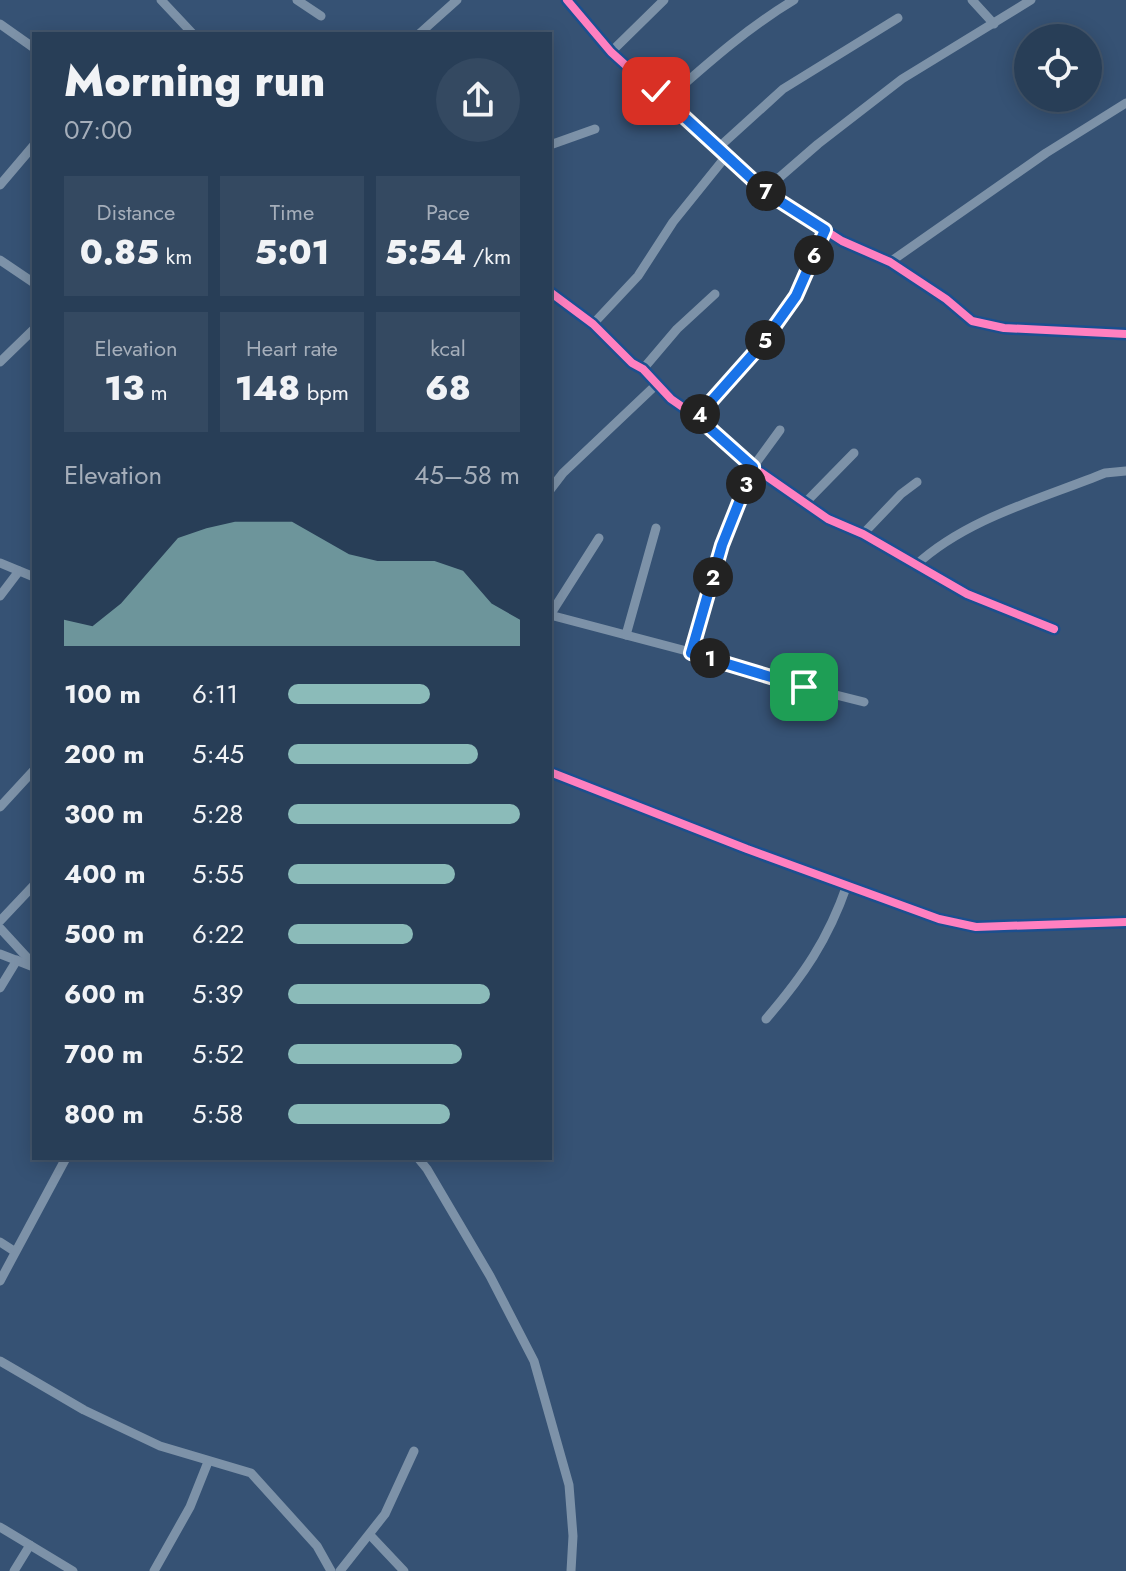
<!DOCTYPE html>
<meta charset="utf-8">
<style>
body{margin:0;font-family:Jost,sans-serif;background:#344961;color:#f1f3f6;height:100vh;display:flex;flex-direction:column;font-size:30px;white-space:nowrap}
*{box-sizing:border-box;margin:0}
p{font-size:26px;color:#a5aeba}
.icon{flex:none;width:44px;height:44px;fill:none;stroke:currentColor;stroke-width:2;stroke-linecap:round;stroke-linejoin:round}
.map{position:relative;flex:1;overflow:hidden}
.details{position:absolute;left:32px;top:32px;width:520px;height:1128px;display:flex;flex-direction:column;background:#283e57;border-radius:0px;box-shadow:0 4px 20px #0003,0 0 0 2px #44576d}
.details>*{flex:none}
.fabs{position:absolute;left:1014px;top:24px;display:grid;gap:16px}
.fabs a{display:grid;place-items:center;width:88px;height:88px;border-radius:50%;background:#283e57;box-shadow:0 4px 20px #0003,0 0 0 2px #44576d;font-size:40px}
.pin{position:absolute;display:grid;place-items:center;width:68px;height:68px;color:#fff;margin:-34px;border-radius:16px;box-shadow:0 4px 12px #0006}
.km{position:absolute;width:40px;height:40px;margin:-20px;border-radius:50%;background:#222;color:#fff;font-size:22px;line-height:40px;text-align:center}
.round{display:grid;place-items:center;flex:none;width:84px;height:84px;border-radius:42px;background:#344961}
.summary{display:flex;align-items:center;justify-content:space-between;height:136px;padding:0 32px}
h1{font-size:44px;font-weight:800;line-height:60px}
.stats{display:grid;grid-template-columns:repeat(3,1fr);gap:12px;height:136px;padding:8px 32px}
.stats div{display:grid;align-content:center;border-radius:0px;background:#344961;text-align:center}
.stats b{font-size:34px;font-weight:800}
.stats small{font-size:22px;font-weight:400}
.stats p{font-size:22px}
.chart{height:224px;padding:16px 32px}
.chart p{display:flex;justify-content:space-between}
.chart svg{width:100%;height:144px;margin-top:8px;fill:#8bbbb9;opacity:.7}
ul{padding:0 32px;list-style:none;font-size:26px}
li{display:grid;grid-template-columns:128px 96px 1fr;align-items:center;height:60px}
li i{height:20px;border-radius:10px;background:#8bbbb9}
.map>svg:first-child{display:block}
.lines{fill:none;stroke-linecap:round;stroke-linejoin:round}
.minor{stroke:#7d92a8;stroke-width:9}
.cycleway-casing{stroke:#1b4f8f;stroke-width:13}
.cycleway{stroke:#ff80c0;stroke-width:8}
.route-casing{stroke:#fff;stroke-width:16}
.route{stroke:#1a73e8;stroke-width:10}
</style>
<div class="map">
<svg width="1126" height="1571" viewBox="0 0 1126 1571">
<rect width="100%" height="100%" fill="#365274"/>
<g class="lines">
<g class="minor">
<path d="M 161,0 L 193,34"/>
<path d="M 297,0 L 321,16"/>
<path d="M 567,0 L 611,52 L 767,193 L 842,241 L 890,262 L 946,299 L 972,321 L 1004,328 L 1126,334"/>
<path d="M 972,0 L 994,24"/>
<path d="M 0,24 L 34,48"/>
<path d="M 419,34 L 457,0"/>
<path d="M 611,52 L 664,0"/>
<path d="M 666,100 C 707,64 747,28 794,0"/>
<path d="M 550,145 L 595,129"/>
<path d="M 718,148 L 783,89 L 898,18"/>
<path d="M 0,185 L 34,145"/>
<path d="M 765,190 L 818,144 L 902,79 L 1031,0"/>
<path d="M 0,260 L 34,283"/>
<path d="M 890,262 L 1046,153 L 1126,103"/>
<path d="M 550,292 L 593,324 L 632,363 L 643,369 L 671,399 L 697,417 L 753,467 L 828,519 L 863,534 L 967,594 L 1054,629"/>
<path d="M 593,324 L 638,276 L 673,222 L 727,155"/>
<path d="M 0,362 L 34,329"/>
<path d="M 643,369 L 677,329 L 715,294"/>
<path d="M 697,417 L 761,345 L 796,296 L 825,230"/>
<path d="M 550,490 L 563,473 L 657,384"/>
<path d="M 805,503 L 854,453"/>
<path d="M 863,534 L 901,494 L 917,482"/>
<path d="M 0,563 L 34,577"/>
<path d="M 916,565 C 967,518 1041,499 1105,473 L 1126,471"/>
<path d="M 0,596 L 19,571"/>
<path d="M 550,615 L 736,664 L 804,687 L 864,702"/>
<path d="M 550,615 L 599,538"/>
<path d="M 626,635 L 656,528"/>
<path d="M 691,653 L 735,509 L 753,467 L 780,430"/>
<path d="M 550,772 L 747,849 L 939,919 L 976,927 L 1126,922"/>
<path d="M 0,807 L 34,770"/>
<path d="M 0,921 L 34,885"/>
<path d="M 0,928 L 34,965"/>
<path d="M 0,954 L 31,966"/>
<path d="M 0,988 L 17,960"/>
<path d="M 766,1019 C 803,976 828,940 847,885"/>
<path d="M 418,1158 L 427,1169 L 490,1276 L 534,1361 L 569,1485 L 573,1536 L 571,1571"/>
<path d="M 0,1242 L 14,1251"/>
<path d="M 0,1281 L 66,1158"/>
<path d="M 0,1361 L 84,1410 L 160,1446 L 251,1473 L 317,1546 L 331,1571"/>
<path d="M 0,1527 L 73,1571"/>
<path d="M 370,1535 L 404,1571"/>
<path d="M 14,1571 L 30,1545"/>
<path d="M 154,1571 L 190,1507 L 208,1462"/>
<path d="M 340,1571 L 385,1514 L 414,1451"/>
</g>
<g class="cycleway-casing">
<g id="cycleway">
<path d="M 567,0 L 611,52 L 767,193 L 842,241 L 890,262 L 946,299 L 972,321 L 1004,328 L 1126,334"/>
<path d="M 550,292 L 593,324 L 632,363 L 643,369 L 671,399 L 697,417 L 753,467 L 828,519 L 863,534 L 967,594 L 1054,629"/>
<path d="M 550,772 L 747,849 L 939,919 L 976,927 L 1126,922"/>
</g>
</g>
<use href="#cycleway" class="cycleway"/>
</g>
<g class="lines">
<g class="route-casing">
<path id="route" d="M 656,91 L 767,193 L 825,230 L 796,296 L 761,345 L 697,417 L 753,467 L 722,545 L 691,653 L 804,687"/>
</g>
<use href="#route" class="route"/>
</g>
</svg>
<div class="fabs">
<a><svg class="icon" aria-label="locate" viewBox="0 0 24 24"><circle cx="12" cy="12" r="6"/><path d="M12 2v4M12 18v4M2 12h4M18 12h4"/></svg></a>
</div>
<div class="pin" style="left:804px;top:687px;background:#1e9e55"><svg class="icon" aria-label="arrive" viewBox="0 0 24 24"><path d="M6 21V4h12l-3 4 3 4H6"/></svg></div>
<div class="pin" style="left:656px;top:91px;background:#d93025"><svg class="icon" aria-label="check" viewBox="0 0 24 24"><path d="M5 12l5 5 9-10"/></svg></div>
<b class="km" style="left:710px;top:658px">1</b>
<b class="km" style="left:713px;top:577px">2</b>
<b class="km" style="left:746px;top:484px">3</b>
<b class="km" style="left:700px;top:414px">4</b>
<b class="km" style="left:765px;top:340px">5</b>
<b class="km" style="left:814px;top:255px">6</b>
<b class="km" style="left:766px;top:191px">7</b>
<section class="details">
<div class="summary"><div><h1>Morning run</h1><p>07:00</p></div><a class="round"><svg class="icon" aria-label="share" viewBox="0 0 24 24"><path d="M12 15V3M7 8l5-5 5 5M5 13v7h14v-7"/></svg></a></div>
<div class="stats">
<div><p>Distance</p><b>0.85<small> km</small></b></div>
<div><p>Time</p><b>5:01</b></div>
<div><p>Pace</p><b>5:54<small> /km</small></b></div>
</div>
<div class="stats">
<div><p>Elevation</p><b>13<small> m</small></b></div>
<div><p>Heart rate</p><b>148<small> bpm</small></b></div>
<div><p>kcal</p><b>68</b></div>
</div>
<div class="chart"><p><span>Elevation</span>45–58 m</p>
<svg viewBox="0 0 160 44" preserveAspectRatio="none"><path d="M0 44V36L10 38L20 31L30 21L40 11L50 8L60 6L70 6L80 6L90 11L100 16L110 18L120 18L130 18L140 21L150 31L160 36V44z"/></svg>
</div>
<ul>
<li><b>100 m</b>6:11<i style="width:61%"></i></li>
<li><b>200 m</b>5:45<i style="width:82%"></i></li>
<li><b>300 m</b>5:28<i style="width:100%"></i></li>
<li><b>400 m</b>5:55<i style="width:72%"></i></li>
<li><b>500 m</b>6:22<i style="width:54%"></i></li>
<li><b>600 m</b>5:39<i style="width:87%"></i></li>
<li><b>700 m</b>5:52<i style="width:75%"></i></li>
<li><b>800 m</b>5:58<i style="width:70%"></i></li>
</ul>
</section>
</div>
